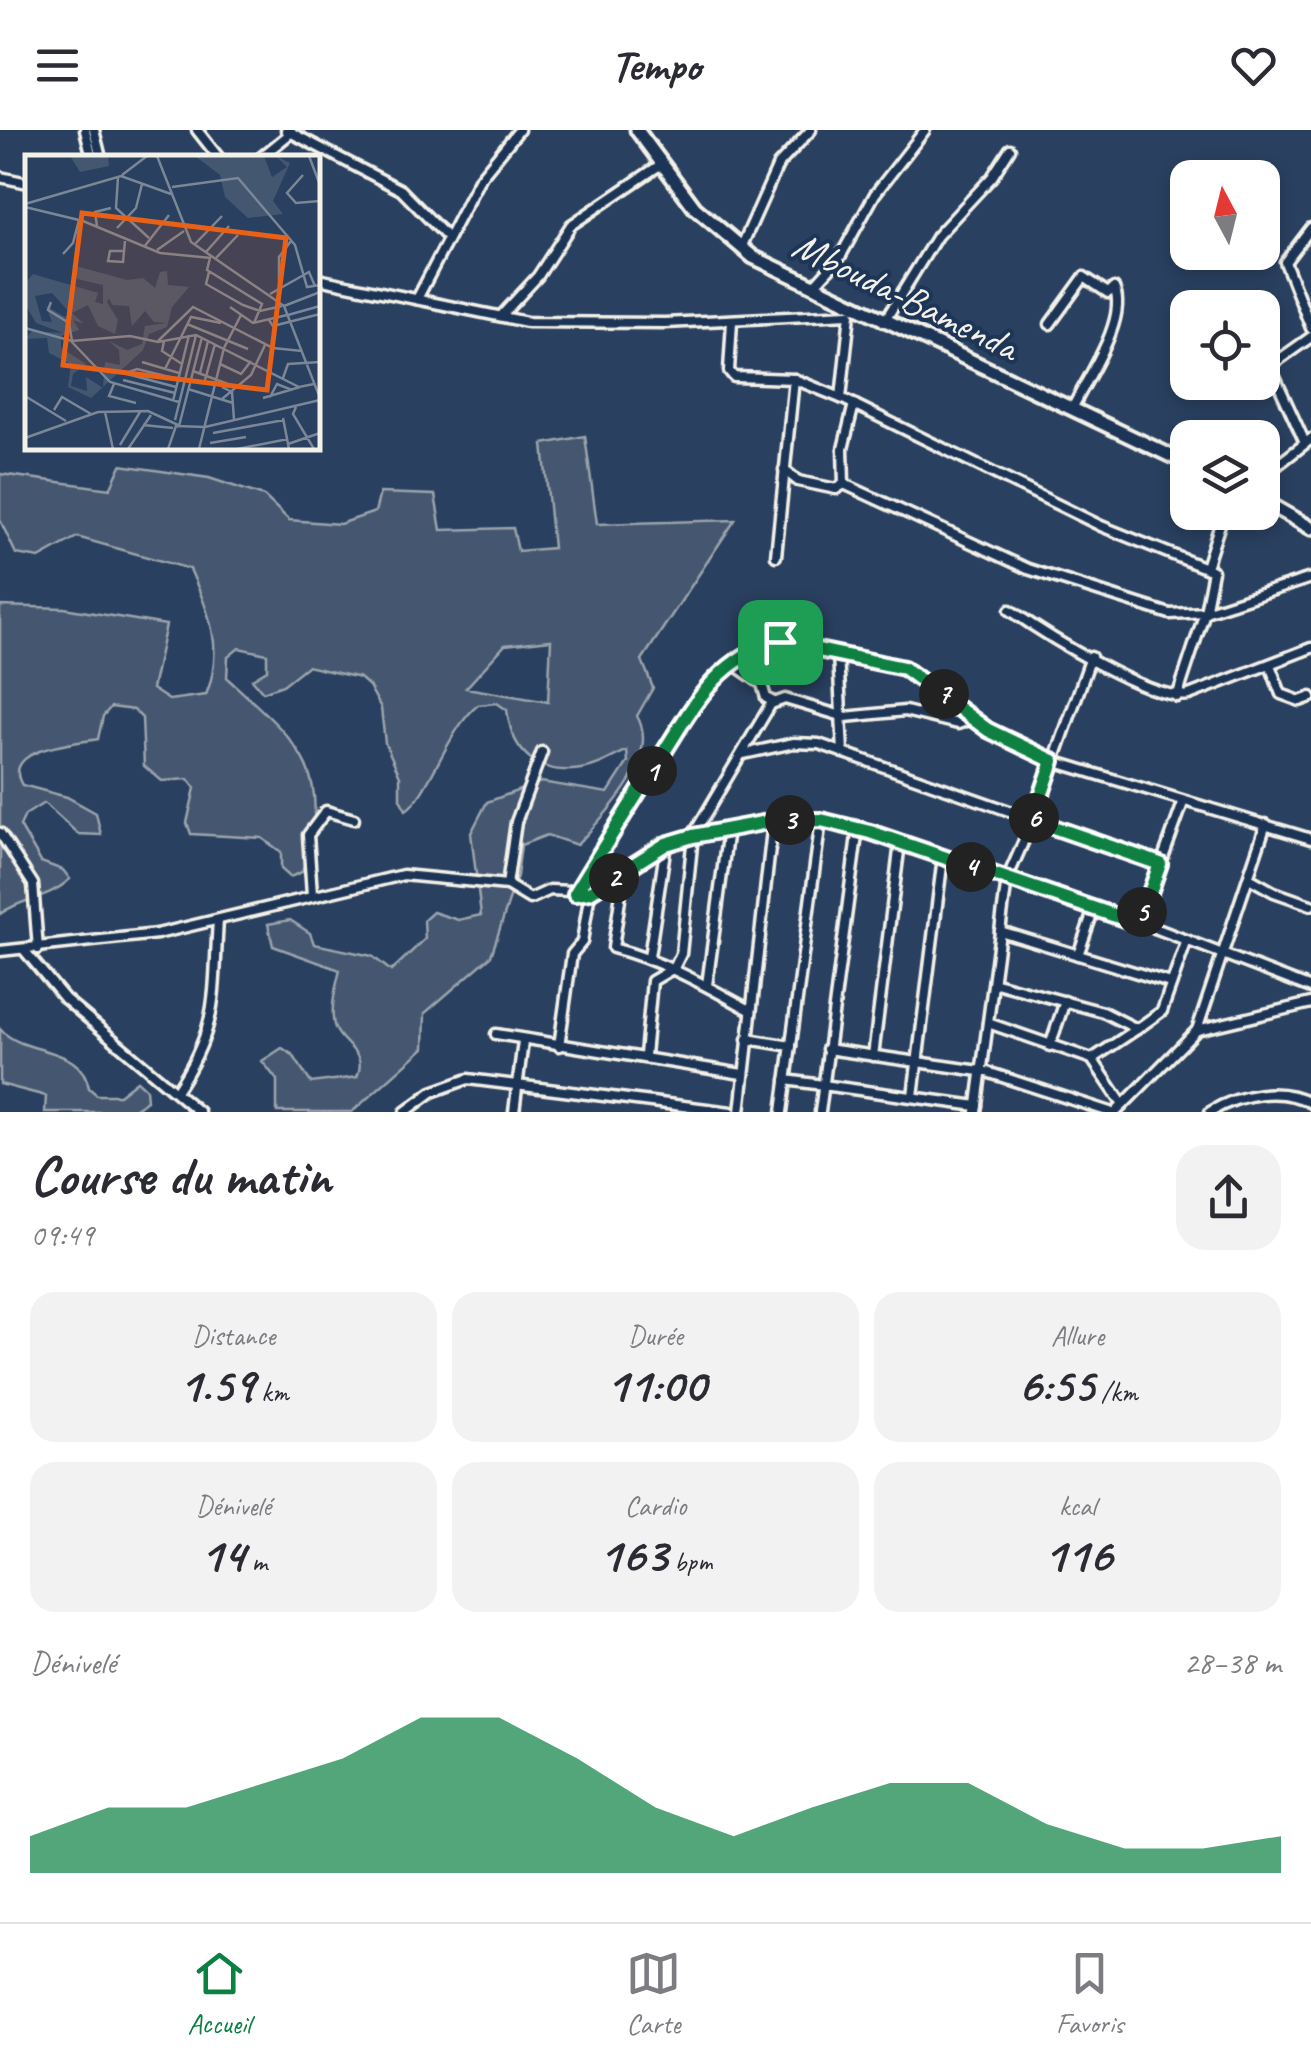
<!DOCTYPE html>
<html lang="fr">
<meta charset="utf-8">
<style>
body{margin:0;font-family:Caveat,sans-serif;background:#f2f2f3;color:#2b2b33;height:100vh;display:flex;flex-direction:column;font-size:38px;white-space:nowrap}
*{box-sizing:border-box;margin:0}
p{font-size:32px;color:#7c7c81}
.icon{flex:none;width:55px;height:55px;fill:none;stroke:currentColor;stroke-width:2;stroke-linecap:round;stroke-linejoin:round}
.map{position:relative;height:982px;overflow:hidden}
.side{display:flex;flex-direction:column;background:#fff;flex:1}
.side>*{flex:none}
.needle{width:65px;rotate:353deg}
.fabs{position:absolute;left:1170px;top:30px;display:grid;gap:20px}
.fabs a{display:grid;place-items:center;width:110px;height:110px;border-radius:20px;background:#fff;box-shadow:0 5px 15px #0003;font-size:50px}
.pin{position:absolute;display:grid;place-items:center;width:85px;height:85px;color:#fff;margin:-42px;border-radius:20px;box-shadow:0 5px 15px #0006}
.km{position:absolute;width:50px;height:50px;margin:-25px;border-radius:50%;background:#222;color:#fff;font-size:28px;line-height:50px;text-align:center}
.round{display:grid;place-items:center;flex:none;width:105px;height:105px;border-radius:30px;background:#f2f2f3}
.head{display:flex;align-items:center;justify-content:space-between;height:170px;padding:0 30px}
h1{font-size:55px;font-weight:800;line-height:75px}
.stats{display:grid;grid-template-columns:repeat(3,1fr);gap:15px;height:170px;padding:10px 30px}
.stats div{display:grid;align-content:center;border-radius:25px;background:#f2f2f3;text-align:center}
.stats b{font-size:50px;font-weight:800}
.stats small{font-size:28px;font-weight:400}
.stats p{font-size:28px}
.chart{height:280px;padding:20px 30px}
.chart p{display:flex;justify-content:space-between}
.chart svg{width:100%;height:180px;margin-top:10px;fill:#0b8043;opacity:.7}
header{display:flex;justify-content:space-between;align-items:center;height:130px;padding:0 30px;background:#fff;font-size:45px;font-weight:800}
.tabs{display:flex;justify-content:space-around;align-items:center;height:140px;border-top:2px solid #e1e1e2;background:#fff;font-size:28px;color:#7c7c81}
.tabs a{display:grid;justify-items:center;gap:5px}
.tabs .active{color:#0b8043}
.map>svg:first-child{display:block}
.green{fill:#445771;stroke:#9ca4ac;stroke-width:2.5;fill-rule:evenodd}
.lines{fill:none;stroke-linecap:round;stroke-linejoin:round}
.minor-casing{stroke:#f4f1e8;stroke-width:15}
.highway-casing{stroke:#f4f1e8;stroke-width:19}
.minor{stroke:#1d3557;stroke-width:8}
.highway{stroke:#1d3557;stroke-width:11}
.route-casing{stroke:#fff;stroke-width:20}
.route{stroke:#0b8043;stroke-width:12}
.labels{text-anchor:middle;stroke-width:8;stroke-linejoin:round;paint-order:stroke}
.street-label{font-size:40px;fill:#f4f1e8;stroke:#1d3557}
.inset-road{fill:none;stroke:#7b8796;stroke-width:2.5}
.view{fill:#e96117;fill-opacity:0.15;stroke:#e96117;stroke-width:5}
.inset-edge{fill:none;stroke:#f4f1e8;stroke-width:5}
</style>
<header><svg class="icon" aria-label="menu" viewBox="0 0 24 24"><path d="M4 6h16M4 12h16M4 18h16"/></svg>Tempo<svg class="icon" aria-label="heart" viewBox="0 0 24 24"><path d="M12 20l-8-8c-3-5 5-10 8-4 3-6 11-1 8 4z"/></svg></header>
<div class="map">
<svg width="1311" height="982" viewBox="0 0 1311 982">
<rect width="100%" height="100%" fill="#2a4060"/>
<filter id="ink" filterUnits="userSpaceOnUse"><feTurbulence type="fractalNoise" baseFrequency=".01" numOctaves="2"/><feDisplacementMap in="SourceGraphic" scale="20" xChannelSelector="R" yChannelSelector="G"/><feConvolveMatrix kernelMatrix="1 2 1 2 8 2 1 2 1" color-interpolation-filters="sRGB"/></filter>
<g filter="url(#ink)">
<g class="green">
<path d="M 585,306 L 597,394 L 735,390 L 642,530 L 653,558 L 637,586 C 662,630 603,686 577,715 L 547,705 L 521,715 L 517,746 L 491,826 L 425,883 L 424,918 L 352,982 L 277,982 L 277,950 L 262,931 L 282,918 L 293,925 L 311,953 L 357,947 C 368,922 344,918 335,898 C 329,882 336,856 340,840 L 273,816 L 268,794 L 290,790 L 310,803 L 314,814 L 372,826 L 391,841 L 425,809 L 424,790 L 433,782 L 458,790 L 481,785 L 471,703 L 487,672 L 541,652 L 608,663 L 628,632 L 627,621 C 615,625 603,634 590,637 C 543,649 512,626 507,580 L 497,573 L 478,575 C 447,600 429,665 406,680 L 400,669 L 400,646 L 385,613 L 381,578 L 369,556 L 360,548 L 307,536 L 283,555 L 263,562 L 252,549 L 267,540 L 267,524 L 239,518 L 228,527 L 227,548 C 298,613 336,640 302,742 L 290,747 L 281,739 L 281,722 L 262,708 L 191,704 L 187,693 L 195,658 L 188,649 L 162,651 L 144,636 L 142,588 L 134,580 L 111,577 L 103,586 L 98,609 C 74,614 0,618 22,655 L 67,667 L 96,683 L 101,705 L 78,704 L 44,673 L 25,685 L 20,696 L 41,732 L 63,740 L 70,749 C 46,771 25,766 0,784 L 0,476 L 64,478 L 166,495 L 152,559 L 169,570 L 206,565 C 225,518 209,483 190,439 L 77,407 L 39,428 L 16,424 L 0,390 L 0,344 L 110,359 L 121,335 L 209,348 L 264,366 L 289,390 L 340,394 L 375,382 L 380,363 L 435,365 L 441,400 L 513,398 L 518,421 L 553,418 L 543,314 ZM 551,510 L 548,572 L 466,558 L 505,515 Z"/>
<path d="M 0,899 C 25,927 81,913 89,958 L 97,965 L 119,965 L 137,951 L 146,959 L 147,970 L 129,982 L 45,982 L 46,966 L 0,954 Z"/>
</g>
<g class="lines">
<g class="minor-casing">
<g id="minor">
<path d="M 85,0 L 92,28"/>
<path d="M 94,0 L 101,28"/>
<path d="M 197,0 L 219,28"/>
<path d="M 286,0 L 401,60 L 447,107"/>
<path d="M 260,28 L 292,2"/>
<path d="M 0,47 L 28,53"/>
<path d="M 1311,98 L 1285,132 L 1311,198"/>
<path d="M 741,118 L 778,35 L 811,0"/>
<path d="M 318,149 L 527,192 L 665,193 L 849,184"/>
<path d="M 813,157 L 840,127 L 875,64 L 925,0"/>
<path d="M 1228,168 L 1239,178"/>
<path d="M 417,169 L 480,48 L 519,0"/>
<path d="M 850,184 L 841,268 L 1101,396 L 1213,441 L 1205,482 L 1177,567"/>
<path d="M 501,186 L 538,146 L 571,95 L 660,35"/>
<path d="M 732,191 L 729,241 L 734,247 L 794,249 L 841,268"/>
<path d="M 884,192 L 937,106 L 992,47 L 1010,19"/>
<path d="M 1050,194 L 1084,147 L 1108,163 L 1114,158 C 1129,189 1086,249 1072,279"/>
<path d="M 1262,220 L 1270,236"/>
<path d="M 854,274 L 843,319 L 844,354 L 1028,439 L 1170,484 L 1205,482 L 1311,448"/>
<path d="M 1305,313 L 1270,236 L 1311,207"/>
<path d="M 784,340 L 798,351 L 836,359 L 844,354"/>
<path d="M 1262,347 L 1311,309"/>
<path d="M 776,426 L 794,249"/>
<path d="M 1206,437 L 1224,382"/>
<path d="M 1010,480 C 1043,503 1153,573 1189,565 L 1311,518"/>
<path d="M 838,523 L 843,623"/>
<path d="M 732,533 L 762,554 L 766,568 L 774,572"/>
<path d="M 1270,535 L 1281,564 L 1300,571 L 1311,567"/>
<path d="M 743,624 L 794,613 L 819,614 L 1160,734"/>
<path d="M 0,703 L 33,754 L 38,819"/>
<path d="M 624,742 L 613,818 C 663,831 705,855 750,880"/>
<path d="M 1249,748 L 1274,762 L 1311,775"/>
<path d="M 507,755 L 516,692 L 542,622"/>
<path d="M 575,764 L 690,578 L 732,533 L 749,521 L 780,512 L 904,537 L 989,601 L 1053,631 L 1311,709"/>
<path d="M 312,765 L 308,705 L 326,681 L 354,689"/>
<path d="M 1139,794 L 1183,673"/>
<path d="M 1000,801 L 1170,853"/>
<path d="M 24,820 L 65,869 L 199,982"/>
<path d="M 0,821 L 157,804 L 403,745 L 507,755 L 530,769 L 550,760 L 590,762 L 666,714 L 693,705 L 773,691 L 821,690 L 870,702 L 1160,800 L 1311,858"/>
<path d="M 1078,825 L 1094,779"/>
<path d="M 649,827 L 666,714"/>
<path d="M 996,853 L 1103,882 L 1137,899 L 1162,881 L 1187,810"/>
<path d="M 707,855 L 728,699"/>
<path d="M 988,893 L 1092,929 L 1123,975"/>
<path d="M 1197,900 L 1311,873"/>
<path d="M 496,904 L 742,944"/>
<path d="M 747,909 L 791,916"/>
<path d="M 559,916 L 572,824 L 582,812 L 590,762"/>
<path d="M 1050,916 L 1065,871"/>
<path d="M 827,919 L 987,942 L 1110,982"/>
<path d="M 645,925 L 652,851 L 674,838 L 681,824 L 693,705 L 771,574 L 785,569 L 845,587 L 905,581 L 958,594 L 972,589"/>
<path d="M 873,926 L 900,713"/>
<path d="M 1092,929 L 1137,899"/>
<path d="M 786,950 L 977,976"/>
<path d="M 176,961 C 220,896 213,864 218,790"/>
<path d="M 913,966 L 943,727"/>
<path d="M 405,982 L 432,962 L 468,949 L 731,982"/>
<path d="M 514,982 L 523,911"/>
<path d="M 740,982 L 773,691"/>
<path d="M 782,982 L 821,690"/>
<path d="M 820,982 L 858,698"/>
<path d="M 976,982 L 1007,749 L 1033,690 L 1091,527"/>
<path d="M 1116,982 L 1197,900 L 1266,694"/>
<path d="M 1210,982 C 1239,964 1280,956 1311,973"/>
</g>
</g>
<g class="highway-casing">
<g id="highway">
<path d="M 637,0 L 695,78 L 753,127 L 1188,334"/>
<path d="M 1262,370 L 1311,398"/>
</g>
</g>
<use href="#minor" class="minor"/>
<use href="#highway" class="highway"/>
</g>
</g>
<g class="lines" filter="url(#ink)">
<g class="route-casing">
<path id="route" d="M 780,512 L 904,538 L 988,600 L 1053,631 L 1033,690 L 1160,734 L 1139,794 L 870,702 L 821,690 L 773,691 L 693,706 L 666,714 L 590,762 L 575,764 C 602,720 629,676 657,633 C 690,582 716,526 780,512 Z"/>
</g>
<use href="#route" class="route"/>
</g>
<g class="labels">
<g class="street-label">
<text transform="translate(906 165) rotate(26)" y="14">Mbouda-Bamenda</text>
</g>
</g>
<g transform="translate(25 25)">
<rect width="295" height="295" fill="#2a4060"/>
<path d="M 45,1 L 83,1 L 84,11 L 55,17 ZM 170,1 L 239,1 L 247,22 L 262,12 L 251,1 L 265,8 L 248,46 L 258,59 L 223,63 L 200,42 L 195,20 ZM 47,110 L 102,125 L 118,123 L 130,133 L 135,117 L 142,116 L 143,130 L 164,132 L 147,152 L 142,172 L 124,179 L 118,195 L 66,243 L 43,232 L 46,209 L 24,198 L 22,183 L 0,184 L 7,176 L 38,178 L 11,168 L 0,149 L 0,128 L 8,119 L 73,138 L 70,147 L 78,149 L 78,130 L 52,124 ZM 27,138 L 45,158 L 40,162 L 21,151 L 27,167 L 17,166 L 10,141 ZM 84,143 L 87,150 L 104,151 L 107,171 L 120,156 L 129,167 L 142,168 L 120,171 L 117,189 L 102,195 L 84,186 L 94,195 L 95,210 L 80,207 L 78,233 L 61,222 L 62,236 L 46,231 L 48,219 L 61,209 L 36,193 L 36,181 L 54,175 L 48,165 L 59,169 L 47,158 L 63,150 L 73,171 L 90,179 L 93,165 L 82,147 Z" fill="#445771" fill-rule="evenodd"/>
<path class="inset-road" d="M 132,1 L 166,87 L 259,151 L 295,243M 284,1 L 295,30M 97,20 L 122,1M 278,20 L 262,38 L 271,48 L 295,46M 93,22 L 91,53 L 124,83M 147,32 L 213,23 L 270,90 L 282,132 L 295,130M 0,49 L 96,21 L 146,39M 0,52 L 58,66 L 135,98 L 186,103M 72,71 L 70,57 L 86,53M 92,73 L 111,53 L 117,29M 170,89 L 197,61M 119,92 L 144,60M 132,95 L 159,76M 99,96 L 85,96 L 83,106 L 98,107 L 100,86M 181,97 L 204,71M 38,99 L 48,88 L 54,65M 185,103 L 182,115 L 237,149 L 229,168M 191,103 L 213,80M 184,117 L 181,129 L 218,150 L 235,156 L 257,151M 254,131 L 254,102 L 266,86M 245,139 L 284,117 L 290,131M 26,147 L 23,155 L 44,168 L 47,186M 259,151 L 295,137M 205,152 L 228,168 L 262,160M 263,160 L 295,151M 244,165 L 248,171 L 295,159M 162,169 L 223,194M 0,173 L 47,186 L 105,181 L 133,187 L 171,180 L 274,232 L 289,229M 45,185 L 85,227 L 154,247M 133,186 L 168,152 L 248,193 L 277,196M 139,186 L 137,196 L 157,209M 117,207 L 154,218M 195,209 L 216,219 L 226,206M 140,214 L 166,162 L 196,168M 168,216 L 211,232M 101,218 L 112,214 L 153,224M 175,218 L 183,186M 102,219 L 151,232M 258,223 L 263,209 L 295,207M 98,225 L 150,238M 180,225 L 190,189M 89,229 L 84,241 L 111,248M 197,232 L 207,237 L 209,265M 163,234 L 208,248M 0,241 L 41,266M 245,242 L 252,229 L 267,235M 238,243 L 275,232M 197,244 L 226,220 L 240,190M 148,246 L 164,180M 271,252 L 268,259 L 289,294M 29,255 L 37,242 L 66,259M 80,257 L 88,294M 258,263 L 264,294M 150,265 L 171,180M 118,270 L 148,273M 154,271 L 177,182M 188,278 L 259,265M 0,283 L 73,257 L 123,256 L 153,270M 185,288 L 221,282M 263,289 L 295,278M 95,290 L 115,257M 103,294 L 126,260M 143,294 L 151,271 L 180,272 L 295,245M 174,294 L 199,193 L 216,160M 212,294 L 263,284"/>
<path class="view" d="M 57,58 L 261,83 L 242,235 L 38,210 Z"/>
<rect width="295" height="295" class="inset-edge"/>
</g>
</svg>
<div class="fabs">
<a><svg class="needle" viewBox="-14 -14 28 28"><path d="M0-13l5 13h-10z" fill="#e53935"/><path d="M0 13l5-13h-10z" fill="#7c7c81"/></svg></a>
<a><svg class="icon" aria-label="locate" viewBox="0 0 24 24"><circle cx="12" cy="12" r="6"/><path d="M12 2v4M12 18v4M2 12h4M18 12h4"/></svg></a>
<a><svg class="icon" aria-label="layers" viewBox="0 0 24 24"><path d="M12 4l9 5-9 5-9-5zM3 14l9 5 9-5"/></svg></a>
</div>
<div class="pin" style="left:780px;top:512px;background:#1e9e55"><svg class="icon" aria-label="arrive" viewBox="0 0 24 24"><path d="M6 21V4h12l-3 4 3 4H6"/></svg></div>
<b class="km" style="left:652px;top:641px">1</b>
<b class="km" style="left:614px;top:748px">2</b>
<b class="km" style="left:790px;top:690px">3</b>
<b class="km" style="left:971px;top:737px">4</b>
<b class="km" style="left:1142px;top:782px">5</b>
<b class="km" style="left:1034px;top:688px">6</b>
<b class="km" style="left:944px;top:564px">7</b>
</div>
<section class="side">
<div class="head"><div><h1>Course du matin</h1><p>09:49</p></div><a class="round"><svg class="icon" aria-label="share" viewBox="0 0 24 24"><path d="M12 15V3M7 8l5-5 5 5M5 13v7h14v-7"/></svg></a></div>
<div class="stats">
<div><p>Distance</p><b>1.59<small> km</small></b></div>
<div><p>Durée</p><b>11:00</b></div>
<div><p>Allure</p><b>6:55<small> /km</small></b></div>
</div>
<div class="stats">
<div><p>Dénivelé</p><b>14<small> m</small></b></div>
<div><p>Cardio</p><b>163<small> bpm</small></b></div>
<div><p>kcal</p><b>116</b></div>
</div>
<div class="chart"><p><span>Dénivelé</span>28–38 m</p>
<svg viewBox="0 0 160 44" preserveAspectRatio="none"><path d="M0 44V35L10 28L20 28L30 22L40 16L50 6L60 6L70 16L80 28L90 35L100 28L110 22L120 22L130 32L140 38L150 38L160 35V44z"/></svg>
</div>
</section>
<nav class="tabs">
<a class="active"><svg class="icon" aria-label="home" viewBox="0 0 24 24"><path d="M3 11l9-7 9 7M6 9v11h12V9"/></svg>Accueil</a>
<a><svg class="icon" aria-label="map" viewBox="0 0 24 24"><path d="M3 6l6-2 6 2 6-2v14l-6 2-6-2-6 2zM9 4v14M15 6v14"/></svg>Carte</a>
<a><svg class="icon" aria-label="saved" viewBox="0 0 24 24"><path d="M7 4h10v16l-5-4-5 4z"/></svg>Favoris</a>
</nav>
